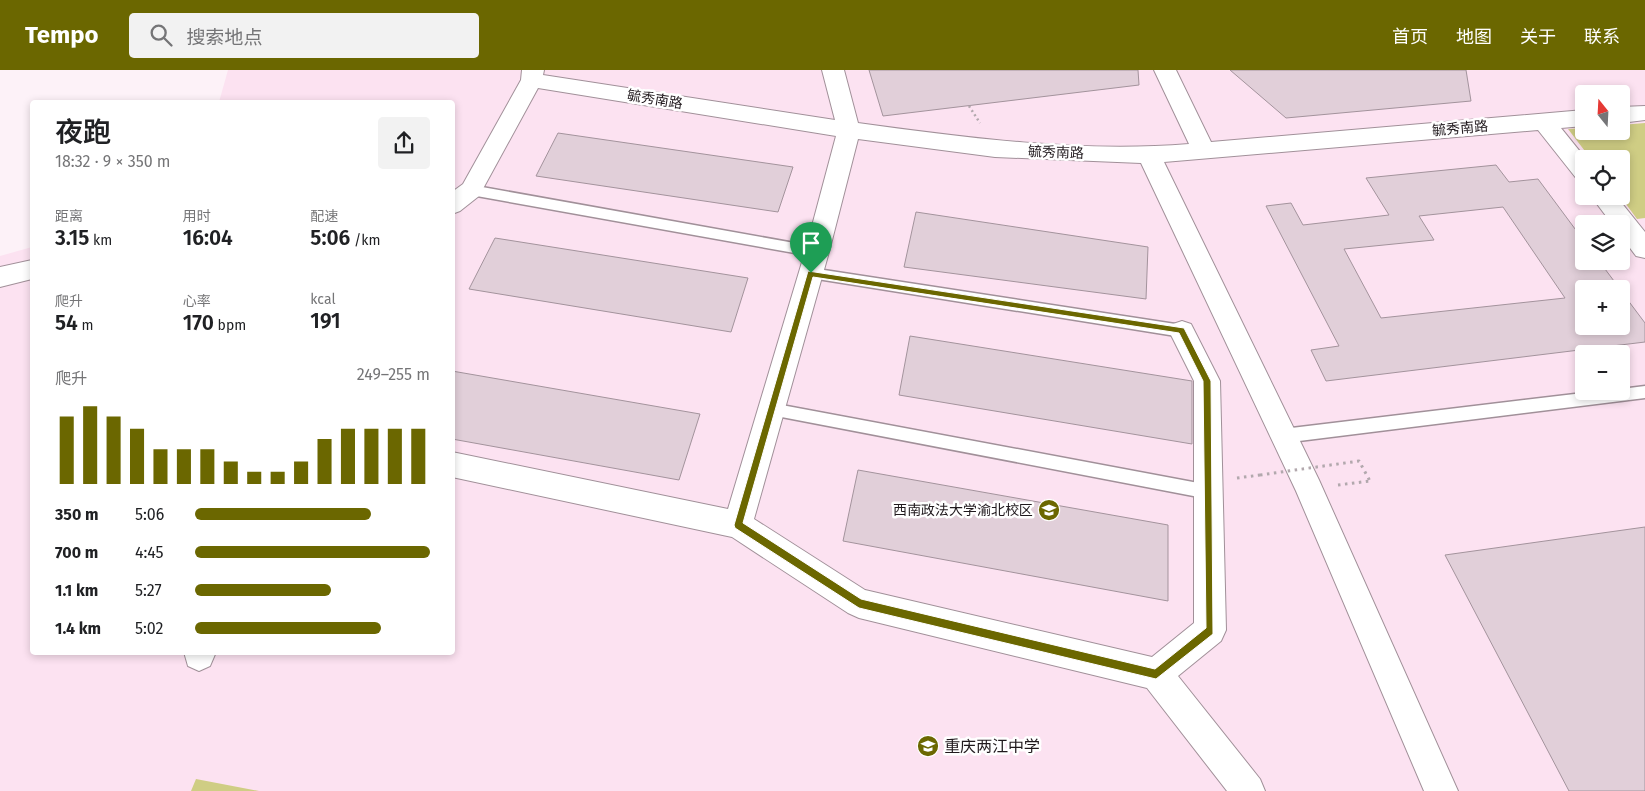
<!DOCTYPE html>
<html lang="zh">
<meta charset="utf-8">
<style>
body{margin:0;font-family:"Fira Sans","Noto Sans SC",sans-serif;background:#f2f2f2;color:#202124;height:100vh;display:flex;flex-direction:column;font-size:19px;white-space:nowrap}
*{box-sizing:border-box;margin:0}
p{font-size:16px;color:#757577}
.icon{flex:none;width:28px;height:28px;fill:none;stroke:currentColor;stroke-width:2;stroke-linecap:round;stroke-linejoin:round}
.map{position:relative;flex:1;overflow:hidden}
.sheet{position:absolute;left:30px;top:30px;width:425px;height:555px;display:flex;flex-direction:column;background:#fff;border-radius:5px;box-shadow:0 2px 8px #0003}
.sheet>*{flex:none}
.needle{width:32px;rotate:342deg}
.fabs{position:absolute;left:1575px;top:15px;display:grid;gap:10px}
.fabs a{display:grid;place-items:center;width:55px;height:55px;border-radius:5px;background:#fff;box-shadow:0 2px 8px #0003;font-size:25px}
.pin{position:absolute;display:grid;place-items:center;width:42px;height:42px;color:#fff;margin:-51px -21px;border-radius:50% 50% 50% 0;rotate:-45deg;box-shadow:0 0 5px #0007}
.pin .icon{rotate:45deg}
.round{display:grid;place-items:center;flex:none;width:52px;height:52px;border-radius:5px;background:#f2f2f2}
.head{display:flex;align-items:center;justify-content:space-between;height:85px;padding:0 25px}
h1{font-size:28px;font-weight:600;line-height:38px}
.stats{display:grid;grid-template-columns:repeat(3,1fr);gap:8px;height:85px;padding:5px 25px}
.stats div{display:grid;align-content:center}
.stats b{font-size:21px;font-weight:600}
.stats small{font-size:14px;font-weight:400}
.stats p{font-size:14px}
.chart{height:140px;padding:10px 25px}
.chart p{display:flex;justify-content:space-between}
.chart svg{width:100%;height:90px;margin-top:5px;stroke:#6b6700;stroke-width:6}
ul{padding:0 25px;list-style:none;font-size:16px}
li{display:grid;grid-template-columns:80px 60px 1fr;align-items:center;height:38px}
li i{height:12px;border-radius:6px;background:#6b6700}
header{display:flex;align-items:center;gap:30px;box-sizing:border-box;height:70px;padding:0 25px;background:#6b6700;color:#fff}
header strong{font-size:24px}
nav{display:flex;gap:28px;margin-inline-start:auto;font-size:18px}
.search{width:350px;height:45px;background:#f2f2f2;display:flex;align-items:center;gap:12px;box-sizing:border-box;padding:0 18px;border-radius:5px;color:#757577;font-size:19px}
.map>svg:first-child{display:block}
.built{fill:#fce2f1;fill-rule:evenodd}
.green{fill:#cfcd84}
.building{fill:#e1cfd9;stroke:#a3939c;fill-rule:evenodd}
.lines{fill:none;stroke-linecap:round;stroke-linejoin:round}
.service-casing{stroke:#a19099;stroke-width:3}
.minor-casing{stroke:#a19099;stroke-width:2}
.path-far1{stroke:#b2a8ad;stroke-width:2.5;stroke-dasharray:2 3;stroke-linecap:butt}
.path{stroke:#b2a8ad;stroke-width:3;stroke-dasharray:2.5 4.5;stroke-linecap:butt}
.service{fill:#fff;fill-rule:evenodd}
.minor{fill:#fff;fill-rule:evenodd}
.path-bridge{stroke:#b2a8ad;stroke-width:3;stroke-dasharray:2.5 4.5;stroke-linecap:butt}
.route{fill:#6b6700;stroke:#fff;fill-rule:evenodd}
.labels{text-anchor:middle;stroke-width:5;stroke-linejoin:round;paint-order:stroke}
.street-label{font-size:14px;fill:#20191d;stroke:#fff}
.poi-label{font-size:14px;fill:#20191d;stroke:#fff;text-anchor:end}
.near-poi-label{font-size:16px;fill:#20191d;stroke:#fff;text-anchor:start}
</style>
<header>
<strong>Tempo</strong>
<div class="search"><svg class="icon" aria-label="search" viewBox="0 0 24 24"><circle cx="10" cy="10" r="6"/><path d="M15 15l6 6"/></svg>搜索地点</div>
<nav><a>首页</a><a>地图</a><a>关于</a><a>联系</a></nav>
</header>
<div class="map">
<svg width="1645" height="721" viewBox="0 0 1645 721">
<rect width="100%" height="100%" fill="#fdf2f8"/>
<path class="built" d="M 228,0 L 1645,0 L 1645,721 L 0,721 L 0,186 L 32,177 L 32,582 L 452,582 L 452,32 L 219,32 ZM 1584,24 L 1621,24 L 1621,61 L 1584,61 ZM 1584,89 L 1621,89 L 1621,126 L 1584,126 ZM 1584,154 L 1621,154 L 1621,191 L 1584,191 ZM 1584,219 L 1621,219 L 1621,256 L 1584,256 ZM 1584,284 L 1621,284 L 1621,321 L 1584,321 Z"/>
<g class="green">
<path d="M 1645,53 L 1645,148 L 1637,149 L 1620,126 L 1621,89 L 1591,89 L 1568,59 L 1584,58 L 1584,61 L 1621,61 L 1621,55 Z"/>
<path d="M 196,709 L 259,721 L 191,721 Z"/>
</g>
<g class="building">
<path d="M 869,0 L 1138,0 L 1139,15 L 883,46 Z"/>
<path d="M 1230,0 L 1466,0 L 1471,31 L 1286,48 Z"/>
<path d="M 558,63 L 793,97 L 778,142 L 536,106 Z"/>
<path d="M 1496,95 L 1509,112 L 1538,109 L 1584,171 L 1584,191 L 1599,191 L 1620,219 L 1584,219 L 1584,256 L 1621,256 L 1621,221 L 1645,253 L 1645,272 L 1326,311 L 1311,280 L 1339,276 L 1266,136 L 1291,133 L 1303,155 L 1389,145 L 1366,108 ZM 1503,137 L 1565,228 L 1381,248 L 1344,179 L 1434,170 L 1419,146 Z"/>
<path d="M 916,142 L 1148,177 L 1146,229 L 904,197 Z"/>
<path d="M 495,168 L 748,208 L 731,262 L 469,219 Z"/>
<path d="M 910,266 L 1192,311 L 1192,374 L 899,325 Z"/>
<path d="M 452,301 L 700,344 L 679,410 L 452,369 Z"/>
<path d="M 858,400 L 1168,455 L 1168,531 L 843,471 Z"/>
<path d="M 1645,457 L 1645,721 L 1569,721 L 1445,485 Z"/>
</g>
<g class="lines">
<g class="service-casing">
<g id="service">
<path d="M 471,115 L 817,177 L 822,178 L 824,182 L 822,186 L 817,187 L 471,125 L 467,123 L 465,120 L 467,117 Z"/>
<path d="M 811,198 L 1182,255 L 1187,257 L 1189,261 L 1187,265 L 1182,267 L 811,208 L 806,207 L 804,203 L 806,199 Z"/>
<path d="M 1645,316 L 1645,328 L 1283,373 L 1278,371 L 1275,366 L 1278,361 L 1283,359 L 1600,321 L 1621,321 L 1621,319 Z"/>
<path d="M 771,333 L 1209,415 L 1215,417 L 1217,422 L 1215,427 L 1209,429 L 771,345 L 766,343 L 764,339 L 766,335 Z"/>
</g>
</g>
<g class="minor-casing">
<g id="minor">
<path d="M 522,0 L 544,0 L 543,5 L 835,50 L 822,0 L 844,0 L 858,53 C 968,68 1079,83 1189,74 L 1154,0 L 1176,0 L 1211,72 L 1584,40 L 1584,56 L 1561,58 L 1586,89 L 1584,89 L 1584,110 L 1576,108 L 1538,60 L 1164,92 L 1319,410 L 1458,721 L 1424,721 L 1296,421 L 1141,93 L 995,87 L 858,69 L 829,182 L 754,449 L 865,520 L 1152,587 L 1194,553 L 1194,311 L 1169,261 L 1173,254 L 1182,251 L 1191,254 L 1220,311 L 1226,560 L 1221,571 L 1178,606 L 1260,709 L 1265,721 L 1227,721 L 1147,618 L 859,548 L 848,543 L 732,467 L 452,407 L 452,382 L 728,439 L 805,182 L 836,66 L 538,18 L 479,126 L 460,141 L 452,144 L 452,122 L 463,114 L 521,10 Z"/>
<path d="M 1645,36 L 1645,50 L 1621,53 L 1621,37 Z"/>
<path d="M 1591,126 L 1616,126 L 1645,162 L 1645,188 L 1636,186 L 1621,166 L 1621,154 L 1612,154 Z"/>
<path d="M 32,190 L 32,209 L 0,217 L 0,197 Z"/>
<path d="M 184,582 L 216,582 L 210,596 L 199,601 L 188,596 Z"/>
</g>
</g>
<path class="path-far1" d="M 969,36 L 980,53"/>
<g class="path">
<path d="M 1237,408 L 1260,405"/>
<path d="M 1338,415 L 1370,411"/>
</g>
<use href="#service" class="service"/>
<use href="#minor" class="minor"/>
<path class="path-bridge" d="M 1260,405 L 1359,391 L 1370,411"/>
</g>
<path class="route" d="M 808,201 L 1184,258 L 1211,311 L 1213,564 L 1156,609 L 859,538 L 735,458 L 734,455 ZM 813,207 L 1179,263 L 1203,311 L 1206,558 L 1155,599 L 861,529 L 743,453 Z"/>
<defs>
<g id="university-disc" transform="scale(1.125)"><circle r="9.5" fill="#6b6700" stroke="#fff"/><path d="M0-5L7-2L0 1L-7-2ZM-4 1L0 2.5L4 1V4Q0 6-4 4Z" fill="#fff"/></g>
<g id="school-disc" transform="scale(1.125)"><circle r="9.5" fill="#6b6700" stroke="#fff"/><path d="M0-5L7-2L0 1L-7-2ZM-4 1L0 2.5L4 1V4Q0 6-4 4Z" fill="#fff"/></g>
</defs>
<g fill-rule="evenodd">
<use href="#university-disc" x="1049" y="440"/>
<use href="#school-disc" x="928" y="676"/>
</g>
<g class="labels">
<g class="street-label">
<text transform="translate(655 29) rotate(9)" y="5">毓秀南路</text>
<text transform="translate(1460 58) rotate(-5)" y="5">毓秀南路</text>
<text transform="translate(1056 82) rotate(2)" y="5">毓秀南路</text>
</g>
<g class="poi-label">
<text x="1033" y="445">西南政法大学渝北校区</text>
</g>
<g class="near-poi-label">
<text x="944" y="682">重庆两江中学</text>
</g>
</g>
</svg>
<div class="fabs">
<a><svg class="needle" viewBox="-14 -14 28 28"><path d="M0-13l5 13h-10z" fill="#e53935"/><path d="M0 13l5-13h-10z" fill="#757577"/></svg></a>
<a><svg class="icon" aria-label="locate" viewBox="0 0 24 24"><circle cx="12" cy="12" r="6"/><path d="M12 2v4M12 18v4M2 12h4M18 12h4"/></svg></a>
<a><svg class="icon" aria-label="layers" viewBox="0 0 24 24"><path d="M12 4l9 5-9 5-9-5zM3 14l9 5 9-5"/></svg></a>
<a>+</a>
<a>−</a>
</div>
<div class="pin" style="left:811px;top:203px;background:#1e9e55"><svg class="icon" aria-label="arrive" viewBox="0 0 24 24"><path d="M6 21V4h12l-3 4 3 4H6"/></svg></div>
<section class="sheet">
<div class="head"><div><h1>夜跑</h1><p>18:32 · 9 × 350 m</p></div><a class="round"><svg class="icon" aria-label="share" viewBox="0 0 24 24"><path d="M12 15V3M7 8l5-5 5 5M5 13v7h14v-7"/></svg></a></div>
<div class="stats">
<div><p>距离</p><b>3.15<small> km</small></b></div>
<div><p>用时</p><b>16:04</b></div>
<div><p>配速</p><b>5:06<small> /km</small></b></div>
</div>
<div class="stats">
<div><p>爬升</p><b>54<small> m</small></b></div>
<div><p>心率</p><b>170<small> bpm</small></b></div>
<div><p>kcal</p><b>191</b></div>
</div>
<div class="chart"><p><span>爬升</span>249–255 m</p>
<svg viewBox="0 0 160 44" preserveAspectRatio="none"><path d="M5 44V11M15 44V6M25 44V11M35 44V17M45 44V27M55 44V27M65 44V27M75 44V33M85 44V38M95 44V38M105 44V33M115 44V22M125 44V17M135 44V17M145 44V17M155 44V17"/></svg>
</div>
<ul>
<li><b>350 m</b>5:06<i style="width:75%"></i></li>
<li><b>700 m</b>4:45<i style="width:100%"></i></li>
<li><b>1.1 km</b>5:27<i style="width:58%"></i></li>
<li><b>1.4 km</b>5:02<i style="width:79%"></i></li>
</ul>
</section>
</div>
